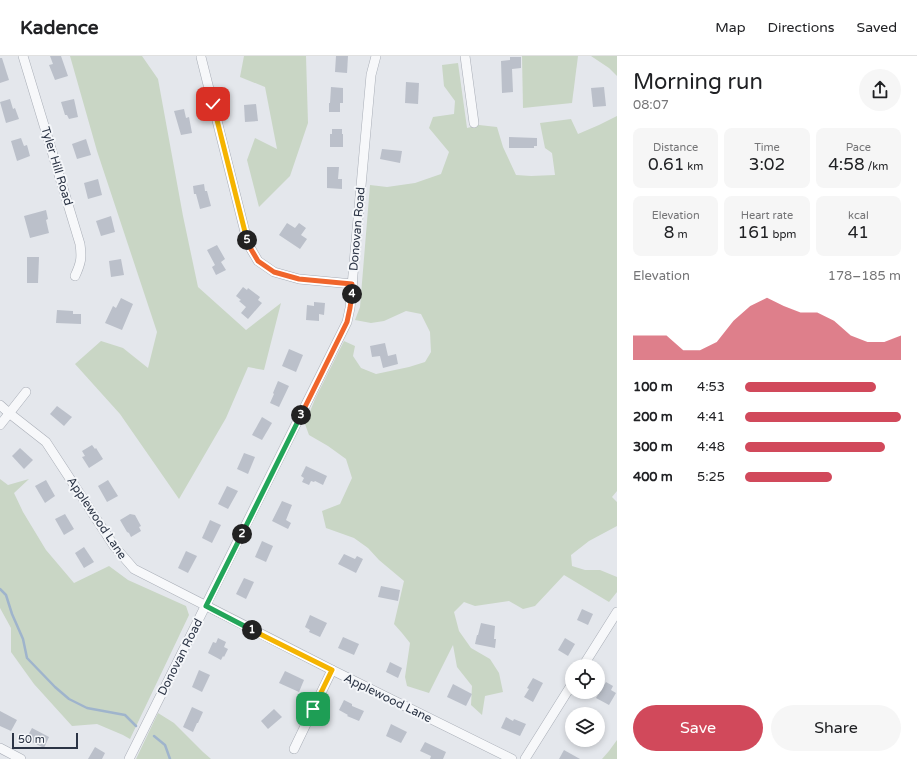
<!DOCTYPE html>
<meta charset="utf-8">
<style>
body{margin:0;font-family:"Varela Round",sans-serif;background:#f6f6f6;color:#202124;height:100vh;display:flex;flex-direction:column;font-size:15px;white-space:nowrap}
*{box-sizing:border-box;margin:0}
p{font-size:13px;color:#757577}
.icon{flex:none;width:22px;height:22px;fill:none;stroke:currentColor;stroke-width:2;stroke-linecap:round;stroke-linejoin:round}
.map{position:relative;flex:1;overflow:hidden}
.drawer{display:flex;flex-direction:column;background:#fff;width:300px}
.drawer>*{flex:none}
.fabs{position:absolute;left:565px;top:603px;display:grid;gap:8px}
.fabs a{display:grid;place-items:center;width:40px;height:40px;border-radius:50%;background:#fff;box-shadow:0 2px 6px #0003;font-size:20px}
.scale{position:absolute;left:12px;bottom:10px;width:66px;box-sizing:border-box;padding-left:4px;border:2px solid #2b3445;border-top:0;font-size:11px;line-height:14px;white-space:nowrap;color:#2b3445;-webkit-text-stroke:3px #f4f6f9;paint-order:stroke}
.pin{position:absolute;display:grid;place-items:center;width:34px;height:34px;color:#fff;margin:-17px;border-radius:8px;box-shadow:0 2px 6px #0006}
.km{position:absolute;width:20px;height:20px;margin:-10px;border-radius:50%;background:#222;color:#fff;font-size:11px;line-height:20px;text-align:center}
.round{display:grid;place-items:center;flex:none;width:42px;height:42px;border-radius:21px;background:#f6f6f6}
.headline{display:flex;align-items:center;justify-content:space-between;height:68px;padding:0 16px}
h1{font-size:22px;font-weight:600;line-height:30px}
.stats{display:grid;grid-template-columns:repeat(3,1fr);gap:6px;height:68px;padding:4px 16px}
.stats div{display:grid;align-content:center;border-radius:8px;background:#f6f6f6;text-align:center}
.stats b{font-size:17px;font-weight:600}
.stats small{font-size:11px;font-weight:400}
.stats p{font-size:11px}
.chart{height:112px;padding:8px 16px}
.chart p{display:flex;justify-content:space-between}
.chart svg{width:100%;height:72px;margin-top:4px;fill:#d1495b;opacity:.7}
.cta{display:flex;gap:8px;margin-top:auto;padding:8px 16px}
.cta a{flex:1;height:46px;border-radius:24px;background:#d1495b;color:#fff;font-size:16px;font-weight:600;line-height:46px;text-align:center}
.cta a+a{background:#f6f6f6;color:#202124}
ul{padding:0 16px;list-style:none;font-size:13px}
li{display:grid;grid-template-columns:64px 48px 1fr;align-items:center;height:30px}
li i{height:10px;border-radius:5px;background:#d1495b}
header{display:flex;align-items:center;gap:24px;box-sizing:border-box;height:56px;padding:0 20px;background:#fff;border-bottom:1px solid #e0e0e0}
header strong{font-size:19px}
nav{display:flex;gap:22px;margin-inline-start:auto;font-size:14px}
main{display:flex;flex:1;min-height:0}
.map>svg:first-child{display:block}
.green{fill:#c9d6c5}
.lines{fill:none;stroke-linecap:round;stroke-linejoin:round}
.stream{stroke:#9fb4cc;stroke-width:2.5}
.building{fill:#bbc0ca}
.street-casing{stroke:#a9aeb7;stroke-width:10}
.street{stroke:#f7f8fa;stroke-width:9}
.split-1-casing{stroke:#fff;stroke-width:8}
.split-2-casing{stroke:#fff;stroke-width:8}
.split-3-casing{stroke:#fff;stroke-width:8}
.split-4-casing{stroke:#fff;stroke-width:8}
.split-5-casing{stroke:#fff;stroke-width:8}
.split-6-casing{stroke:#fff;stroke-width:8}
.split-1{stroke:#f5b400;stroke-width:5}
.split-2{stroke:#22a559;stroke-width:5}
.split-3{stroke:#22a559;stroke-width:5}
.split-4{stroke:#f0652b;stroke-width:5}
.split-5{stroke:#f0652b;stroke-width:5}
.split-6{stroke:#f5b400;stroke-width:5}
.labels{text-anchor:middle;stroke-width:4;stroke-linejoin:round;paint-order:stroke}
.street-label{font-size:12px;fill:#2b3445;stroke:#f4f6f9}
</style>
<header>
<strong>Kadence</strong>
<nav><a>Map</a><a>Directions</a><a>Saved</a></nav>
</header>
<main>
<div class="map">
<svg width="617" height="703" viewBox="0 0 617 703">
<rect width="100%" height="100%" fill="#e4e7ec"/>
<g class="green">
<path d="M 70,0 L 142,0 L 158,23 L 183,160 L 198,231 L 246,274 L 281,247 L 264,314 L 248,311 L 226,362 L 179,443 L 120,358 L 75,308 L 101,285 L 123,292 L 148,312 L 157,276 L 97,95 Z"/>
<path d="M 244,0 L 306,0 L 308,67 L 290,120 L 259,151 L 247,104 L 255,82 L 277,93 L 265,31 L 240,21 Z"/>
<path d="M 522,0 L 578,0 L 572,47 L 523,52 Z"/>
<path d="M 591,0 L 617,0 L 617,20 L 609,12 Z"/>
<path d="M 458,7 L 467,72 L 479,69 L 497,71 L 503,91 L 516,119 L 531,120 L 555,119 L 552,97 L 545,92 L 540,67 L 571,63 L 578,78 L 599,69 L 617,60 L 617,435 L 612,441 L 617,446 L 617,470 L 589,485 L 571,499 L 572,510 L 585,514 L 600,514 L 617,521 L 617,536 L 609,546 L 564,519 L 535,550 L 523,553 L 509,545 L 475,550 L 464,546 L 454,556 L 459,575 L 471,592 L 490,603 L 499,617 L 503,636 L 485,640 L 482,659 L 471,649 L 472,630 L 457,611 L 453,589 L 429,637 L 407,630 L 405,621 L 410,587 L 402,577 L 394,568 L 404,525 L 379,504 L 368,492 L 354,482 L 326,472 L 322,455 L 340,448 L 352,422 L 346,403 L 328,390 L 309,379 L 305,368 L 315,343 L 344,285 L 355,290 L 353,300 L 361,312 L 376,318 L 409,311 L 425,306 L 431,296 L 430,276 L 421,258 L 406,255 L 384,265 L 371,267 L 355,264 L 360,251 L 370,129 L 387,131 L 415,127 L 441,118 L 449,96 L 429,72 L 433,61 L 454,58 L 455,45 L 444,30 L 442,9 Z"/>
<path d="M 0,423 L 8,429 L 29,423 L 14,437 L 23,456 L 46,494 L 74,527 L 109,510 L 128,524 L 186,550 L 189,559 L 130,683 L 123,679 L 97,668 L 72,670 L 34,628 L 11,596 L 11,572 L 0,552 Z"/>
<path d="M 158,657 L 174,667 L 203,696 L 211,703 L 136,703 Z"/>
<path d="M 617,684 L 617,703 L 602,703 L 609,695 Z"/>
</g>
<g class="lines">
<g class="stream">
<path d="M 0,533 L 6,539 L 12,558 L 23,583 L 27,602 L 55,631 L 69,643 L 87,652 L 125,659 L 136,670"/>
<path d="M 154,680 L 165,689 L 170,703"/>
</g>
</g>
<g class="building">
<path d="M 50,0 L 61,0 L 68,20 L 55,24 L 49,9 L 53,8 Z"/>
<path d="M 336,0 L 348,0 L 347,17 L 335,16 Z"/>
<path d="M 510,1 L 521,1 L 521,12 L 512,13 L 513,36 L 502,37 L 501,5 L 510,4 Z"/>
<path d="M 0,2 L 2,2 L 9,24 L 0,27 Z"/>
<path d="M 406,26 L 419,27 L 418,48 L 405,47 Z"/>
<path d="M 331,31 L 343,32 L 343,47 L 340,47 L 340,56 L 329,56 L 329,47 L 330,47 Z"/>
<path d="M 604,31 L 606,50 L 593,51 L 591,32 Z"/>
<path d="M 10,43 L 13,53 L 15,52 L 19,63 L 6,67 L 0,46 Z"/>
<path d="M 74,43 L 78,61 L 69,63 L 67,59 L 65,59 L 61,46 Z"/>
<path d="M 256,48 L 258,65 L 245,66 L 244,49 Z"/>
<path d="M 184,53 L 186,62 L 189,61 L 192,77 L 181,79 L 174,55 Z"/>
<path d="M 332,73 L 342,73 L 342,78 L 343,78 L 343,91 L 330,91 L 330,78 L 332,78 Z"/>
<path d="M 509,81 L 537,82 L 537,90 L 534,90 L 534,92 L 509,92 Z"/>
<path d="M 21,82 L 24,90 L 27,89 L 30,100 L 17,105 L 11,85 Z"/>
<path d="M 86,83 L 91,99 L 77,103 L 72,88 Z"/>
<path d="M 382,93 L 402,95 L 400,107 L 380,103 Z"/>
<path d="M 327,111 L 339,111 L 338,123 L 342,123 L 342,133 L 327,132 Z"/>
<path d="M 98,123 L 102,139 L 88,143 L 84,127 Z"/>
<path d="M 204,128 L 205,135 L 207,135 L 211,150 L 200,153 L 196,138 L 194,138 L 193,130 Z"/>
<path d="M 46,154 L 48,163 L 46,164 L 49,177 L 30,182 L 24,160 Z"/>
<path d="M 111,160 L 115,176 L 101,180 L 96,165 Z"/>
<path d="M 287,167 L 295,172 L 299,167 L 306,172 L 301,179 L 307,183 L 300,193 L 279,179 Z"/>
<path d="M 217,189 L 225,203 L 221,206 L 226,214 L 216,219 L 212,211 L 215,209 L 207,194 Z"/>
<path d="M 27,201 L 39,201 L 38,227 L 27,227 Z"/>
<path d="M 121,203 L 124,219 L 111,221 L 109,205 Z"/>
<path d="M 243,231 L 247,234 L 248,232 L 260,241 L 258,244 L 262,247 L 248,263 L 241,257 L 246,251 L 239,245 L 241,244 L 236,240 Z"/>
<path d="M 121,242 L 133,248 L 122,274 L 105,267 L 113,250 L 116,252 Z"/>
<path d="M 314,246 L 325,247 L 324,259 L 319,258 L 319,265 L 306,264 L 307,249 L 314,250 Z"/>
<path d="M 57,254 L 73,255 L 73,258 L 81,258 L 81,268 L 56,267 Z"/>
<path d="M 385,287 L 388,300 L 396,298 L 398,308 L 383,312 L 380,300 L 372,301 L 370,290 Z"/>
<path d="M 289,293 L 303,299 L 296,316 L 282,310 Z"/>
<path d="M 278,325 L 289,330 L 279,351 L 270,347 L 274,338 L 273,337 Z"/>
<path d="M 57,350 L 72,361 L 64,370 L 50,358 Z"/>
<path d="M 262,361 L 272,367 L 262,384 L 252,379 Z"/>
<path d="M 92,389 L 95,393 L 96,392 L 103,403 L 89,412 L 82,401 L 85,400 L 82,395 Z"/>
<path d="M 20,392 L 33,404 L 24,413 L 12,400 Z"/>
<path d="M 244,397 L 255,401 L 248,418 L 237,413 Z"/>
<path d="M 306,410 L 327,420 L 323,429 L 315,425 L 314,426 L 311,425 L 309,429 L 302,426 L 304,422 L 301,420 Z"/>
<path d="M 46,424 L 55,440 L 45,447 L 35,430 Z"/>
<path d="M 108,424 L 118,440 L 107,446 L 98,430 Z"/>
<path d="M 227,430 L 238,435 L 228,453 L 218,448 Z"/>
<path d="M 282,445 L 292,449 L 286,464 L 291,467 L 288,473 L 272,465 Z"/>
<path d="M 65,458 L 74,473 L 64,479 L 55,463 Z"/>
<path d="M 130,458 L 135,459 L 141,470 L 139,471 L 141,475 L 131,481 L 129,477 L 127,476 L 120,464 Z"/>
<path d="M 210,464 L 221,469 L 212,487 L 202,482 Z"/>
<path d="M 262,485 L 273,490 L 266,506 L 255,501 Z"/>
<path d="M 84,491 L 94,506 L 84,512 L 75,497 Z"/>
<path d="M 186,495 L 197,500 L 188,517 L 178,512 Z"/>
<path d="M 344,498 L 355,503 L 357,500 L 363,503 L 356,517 L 338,508 Z"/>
<path d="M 244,522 L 254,526 L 246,543 L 236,538 Z"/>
<path d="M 381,530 L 400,534 L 398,545 L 378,541 Z"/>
<path d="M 582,553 L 593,558 L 588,569 L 577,564 Z"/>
<path d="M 310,559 L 327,567 L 320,581 L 309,576 L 310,574 L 305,571 Z"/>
<path d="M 481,567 L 495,570 L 494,583 L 496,583 L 495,592 L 475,588 L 477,579 L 478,579 Z"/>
<path d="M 343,581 L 359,588 L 354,599 L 338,592 Z"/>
<path d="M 218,582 L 226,586 L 224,591 L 228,593 L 224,601 L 223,600 L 221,604 L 208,597 L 213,586 L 216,587 Z"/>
<path d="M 565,582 L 575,588 L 568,600 L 558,594 Z"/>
<path d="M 390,606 L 402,612 L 398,622 L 386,616 Z"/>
<path d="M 199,614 L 210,619 L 202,636 L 192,631 Z"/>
<path d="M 285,615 L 304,624 L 299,636 L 279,627 Z"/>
<path d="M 533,622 L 543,627 L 533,646 L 524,641 L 529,633 L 527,632 Z"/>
<path d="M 606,626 L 613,630 L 611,634 L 616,637 L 609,649 L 596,642 Z"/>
<path d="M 453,628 L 472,638 L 466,650 L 447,641 Z"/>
<path d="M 344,644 L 352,648 L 352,650 L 364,655 L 359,665 L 347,660 L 348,659 L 339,654 Z"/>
<path d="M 192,651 L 203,656 L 198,667 L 197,667 L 193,676 L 183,671 Z"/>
<path d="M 274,653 L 282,661 L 268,673 L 261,665 Z"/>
<path d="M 0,655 L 17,664 L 11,675 L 0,670 Z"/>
<path d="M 506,661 L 513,665 L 514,663 L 526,668 L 520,680 L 501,672 Z"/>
<path d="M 391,668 L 407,676 L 401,687 L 386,680 Z"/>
<path d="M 32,672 L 49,681 L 44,692 L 26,683 Z"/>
<path d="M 425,686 L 446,696 L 443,703 L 430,703 L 431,700 L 420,695 Z"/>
<path d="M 95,691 L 105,697 L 102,703 L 88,703 Z"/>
<path d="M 564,694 L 580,703 L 559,703 Z"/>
</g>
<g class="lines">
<g class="street-casing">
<g id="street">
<path d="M 23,0 L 80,188 C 82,202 81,207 75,220"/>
<path d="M 465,0 L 474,67"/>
<path d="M 201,1 L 248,188 L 258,205 L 274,216 L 299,223 L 353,228"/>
<path d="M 0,349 L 9,357 L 46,386 L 114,490 L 134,513 L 332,614 L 512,703"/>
<path d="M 0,369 L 26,336"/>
<path d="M 583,610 L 617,556"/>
<path d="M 0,692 L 21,703"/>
<path d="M 294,693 L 332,614"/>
<path d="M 129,703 L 347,266 L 350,252 L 371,19 L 376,0"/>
<path d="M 525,703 L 572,628"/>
</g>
</g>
<use href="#street" class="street"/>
</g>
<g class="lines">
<g class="split-1-casing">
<path id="split-1" d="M 252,574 L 332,614 L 313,653"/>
</g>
<g class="split-2-casing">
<path id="split-2" d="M 242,478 L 206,550 L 252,574"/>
</g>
<g class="split-3-casing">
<path id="split-3" d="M 242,478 L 301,359"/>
</g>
<g class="split-4-casing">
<path id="split-4" d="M 301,359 L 347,266 L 350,252 L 352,238"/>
</g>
<g class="split-5-casing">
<path id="split-5" d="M 247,184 L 248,188 L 258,205 L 274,216 L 299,223 L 352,228 L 352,238"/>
</g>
<g class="split-6-casing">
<path id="split-6" d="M 213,48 L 247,184"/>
</g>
<use href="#split-1" class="split-1"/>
<use href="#split-2" class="split-2"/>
<use href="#split-3" class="split-3"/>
<use href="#split-4" class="split-4"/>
<use href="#split-5" class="split-5"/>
<use href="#split-6" class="split-6"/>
</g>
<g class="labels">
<g class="street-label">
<text transform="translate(57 110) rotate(73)" y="4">Tyler Hill Road</text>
<text transform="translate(357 173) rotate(-85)" y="4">Donovan Road</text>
<text transform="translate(97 462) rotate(56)" y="4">Applewood Lane</text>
<text transform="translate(180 601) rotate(-63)" y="4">Donovan Road</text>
<text transform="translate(388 642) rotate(26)" y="4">Applewood Lane</text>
</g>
</g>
</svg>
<div class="fabs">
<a><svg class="icon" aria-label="locate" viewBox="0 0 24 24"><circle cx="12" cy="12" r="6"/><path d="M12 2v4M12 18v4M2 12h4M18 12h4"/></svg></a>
<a><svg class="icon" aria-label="layers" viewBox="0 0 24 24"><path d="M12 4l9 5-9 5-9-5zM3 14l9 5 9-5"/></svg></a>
</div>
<div class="scale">50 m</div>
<div class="pin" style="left:313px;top:653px;background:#1e9e55"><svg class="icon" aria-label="arrive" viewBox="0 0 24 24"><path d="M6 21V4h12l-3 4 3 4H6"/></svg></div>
<div class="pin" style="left:213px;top:48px;background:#d93025"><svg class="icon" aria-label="check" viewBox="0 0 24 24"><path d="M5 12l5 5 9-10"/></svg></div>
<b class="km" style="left:252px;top:574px">1</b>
<b class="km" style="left:242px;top:478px">2</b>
<b class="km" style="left:301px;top:359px">3</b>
<b class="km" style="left:352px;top:238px">4</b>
<b class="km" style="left:247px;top:184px">5</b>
</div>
<section class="drawer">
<div class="headline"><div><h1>Morning run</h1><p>08:07</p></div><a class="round"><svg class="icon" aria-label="share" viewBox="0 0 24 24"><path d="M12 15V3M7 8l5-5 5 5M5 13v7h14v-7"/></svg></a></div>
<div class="stats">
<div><p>Distance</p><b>0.61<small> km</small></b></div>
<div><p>Time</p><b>3:02</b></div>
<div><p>Pace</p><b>4:58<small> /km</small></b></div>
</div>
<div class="stats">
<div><p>Elevation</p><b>8<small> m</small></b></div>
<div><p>Heart rate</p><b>161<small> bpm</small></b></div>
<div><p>kcal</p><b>41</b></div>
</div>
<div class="chart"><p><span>Elevation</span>178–185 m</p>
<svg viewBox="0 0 160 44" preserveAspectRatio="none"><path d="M0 44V29L10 29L20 29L30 38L40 38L50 33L60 20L70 11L80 6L90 11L100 15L110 15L120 20L130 29L140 33L150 33L160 29V44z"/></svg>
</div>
<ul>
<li><b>100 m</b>4:53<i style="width:84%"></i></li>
<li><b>200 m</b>4:41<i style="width:100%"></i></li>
<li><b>300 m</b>4:48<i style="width:90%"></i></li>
<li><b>400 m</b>5:25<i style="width:56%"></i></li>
</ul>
<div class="cta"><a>Save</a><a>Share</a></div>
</section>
</main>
